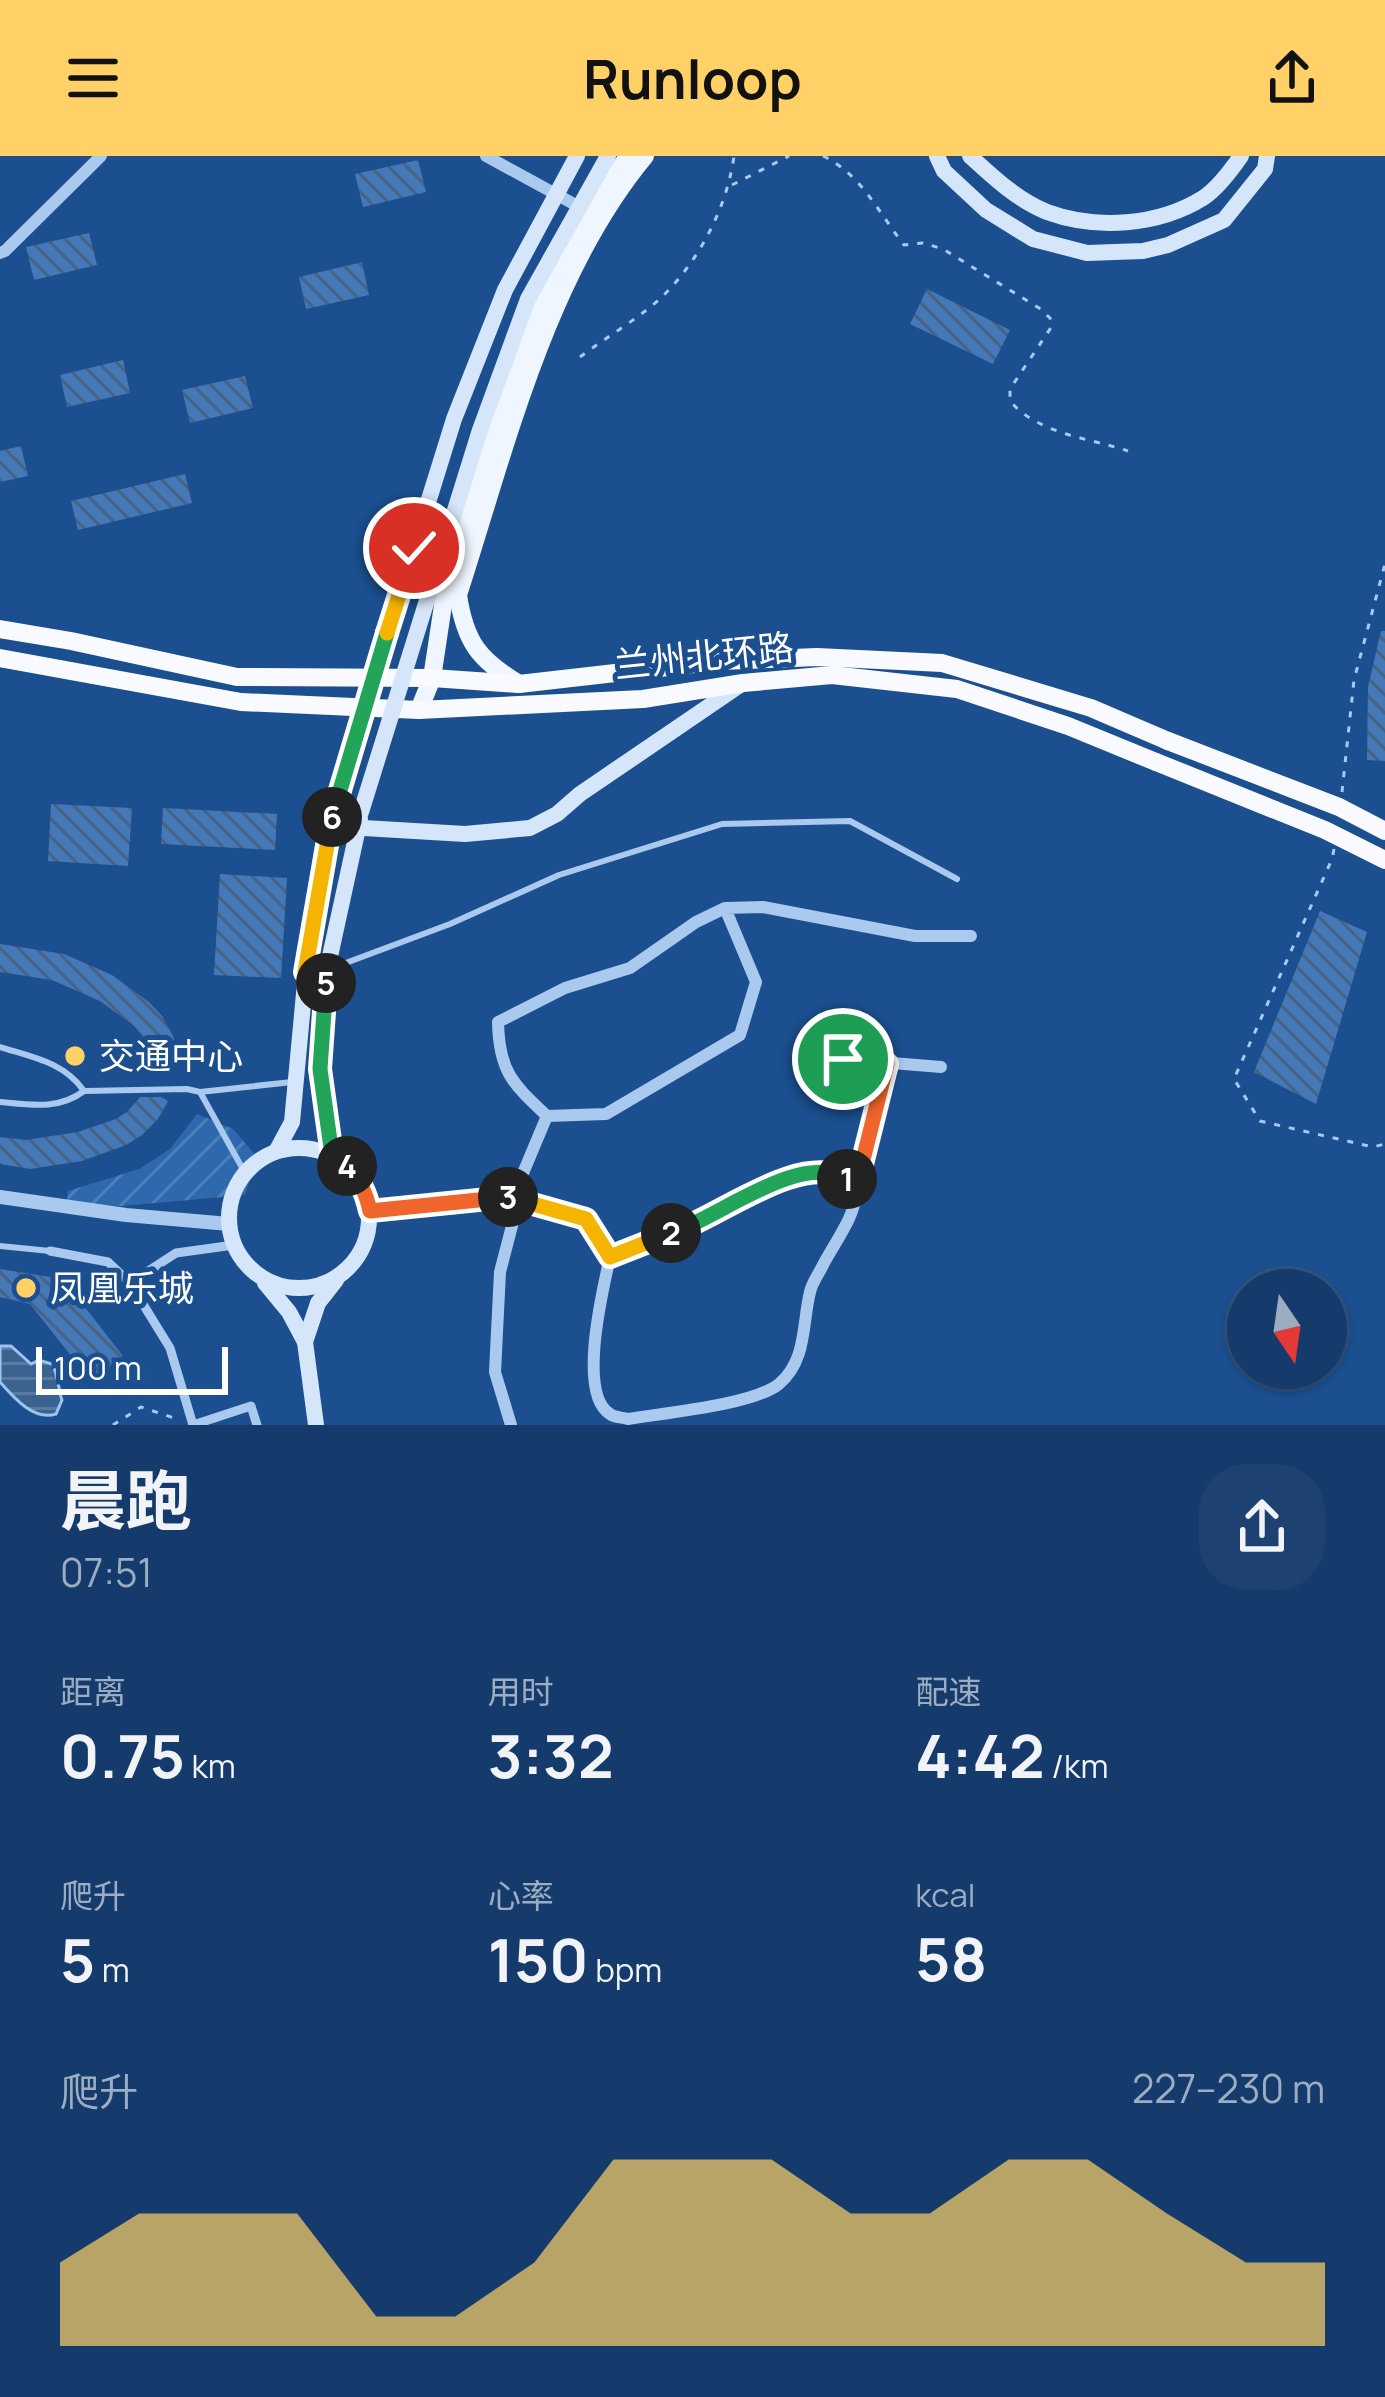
<!DOCTYPE html>
<html lang="zh">
<meta charset="utf-8">
<style>
body{margin:0;font-family:Manrope,"Noto Sans SC",sans-serif;background:#1d4271;color:#f1f3f6;height:100vh;display:flex;flex-direction:column;font-size:45px;white-space:nowrap}
*{box-sizing:border-box;margin:0}
p{font-size:39px;color:#9dadc1}
.icon{flex:none;width:66px;height:66px;fill:none;stroke:currentColor;stroke-width:2;stroke-linecap:round;stroke-linejoin:round}
.map{position:relative;height:1269px;overflow:hidden}
.side{display:flex;flex-direction:column;background:#143b6b;flex:1}
.side>*{flex:none}
.needle{width:78px;rotate:167deg}
.fabs{position:absolute;left:1227px;top:1113px;display:grid;gap:24px}
.fabs a{display:grid;place-items:center;width:120px;height:120px;border-radius:50%;background:#143b6b;box-shadow:0 3px 9px #0004,0 0 0 3px #33557e;font-size:60px}
.scale{position:absolute;left:36px;bottom:30px;width:192px;box-sizing:border-box;padding-left:12px;border:6px solid #fff;border-top:0;font-size:33px;line-height:42px;white-space:nowrap;color:#fff;-webkit-text-stroke:9px #1b4f8f;paint-order:stroke}
.pin{position:absolute;display:grid;place-items:center;width:102px;height:102px;color:#fff;margin:-51px;border:6px solid #fff;border-radius:50%;box-shadow:0 3px 12px #0007}
.km{position:absolute;width:60px;height:60px;margin:-30px;border-radius:50%;background:#222;color:#fff;font-size:33px;line-height:60px;text-align:center}
.round{display:grid;place-items:center;flex:none;width:126px;height:126px;border-radius:48px;background:#1d4271}
.summary{display:flex;align-items:center;justify-content:space-between;height:204px;padding:0 60px}
h1{font-size:66px;font-weight:700;line-height:90px}
.metrics{display:grid;grid-template-columns:repeat(3,1fr);gap:18px;height:204px;padding:12px 60px}
.metrics div{display:grid;align-content:center}
.metrics b{font-size:60px;font-weight:700}
.metrics small{font-size:33px;font-weight:400}
.metrics p{font-size:33px}
.chart{height:336px;padding:24px 60px}
.chart p{display:flex;justify-content:space-between}
.chart svg{width:100%;height:216px;margin-top:12px;fill:#ffd166;opacity:.7}
header{display:flex;justify-content:space-between;align-items:center;height:156px;padding:0 60px;background:#ffd166;color:#111;font-size:54px;font-weight:700}
.map>svg:first-child{display:block}
.garden{fill:url(#garden-furrows)}
.water{fill:url(#water-rules);stroke:#9cc4f0;stroke-width:3}
.building{fill:url(#building-back-hatch)}
.lines{fill:none;stroke-linecap:round;stroke-linejoin:round}
.path{stroke:#a9c9ee;stroke-width:3;stroke-dasharray:6 9;stroke-linecap:butt}
.service{stroke:#a9c9ee;stroke-width:6}
.pedestrian{stroke:#a9c9ee;stroke-width:9}
.minor{stroke:#a9c9ee;stroke-width:12}
.tertiary{stroke:#a9c9ee;stroke-width:14}
.secondary{stroke:#d6e6fa;stroke-width:16}
.primary{stroke:#f0f6ff;stroke-width:18}
.trunk{stroke:#f8faff;stroke-width:18}
.secondary-bridge{stroke:#d6e6fa;stroke-width:16}
.trunk-bridge{stroke:#f8faff;stroke-width:18}
.split-1-casing{stroke:#fff;stroke-width:24}
.split-2-casing{stroke:#fff;stroke-width:24}
.split-3-casing{stroke:#fff;stroke-width:24}
.split-4-casing{stroke:#fff;stroke-width:24}
.split-5-casing{stroke:#fff;stroke-width:24}
.split-6-casing{stroke:#fff;stroke-width:24}
.split-7-casing{stroke:#fff;stroke-width:24}
.split-8-casing{stroke:#fff;stroke-width:24}
.split-1{stroke:#f0652b;stroke-width:15}
.split-2{stroke:#22a559;stroke-width:15}
.split-3{stroke:#f5b400;stroke-width:15}
.split-4{stroke:#f0652b;stroke-width:15}
.split-5{stroke:#22a559;stroke-width:15}
.split-6{stroke:#f5b400;stroke-width:15}
.split-7{stroke:#22a559;stroke-width:15}
.split-8{stroke:#f5b400;stroke-width:15}
.poi-dot{fill:#ffd166;stroke:#1b4f8f;stroke-width:4.5}
.labels{text-anchor:middle;stroke-width:10;stroke-linejoin:round;paint-order:stroke}
.street-label{font-size:36px;fill:#fff;stroke:#1b4f8f}
.poi-label{font-size:36px;fill:#fff;stroke:#1b4f8f;text-anchor:start}
</style>
<header><svg class="icon" aria-label="menu" viewBox="0 0 24 24"><path d="M4 6h16M4 12h16M4 18h16"/></svg>Runloop<svg class="icon" aria-label="share" viewBox="0 0 24 24"><path d="M12 15V3M7 8l5-5 5 5M5 13v7h14v-7"/></svg></header>
<div class="map">
<svg width="1385" height="1269" viewBox="0 0 1385 1269">
<defs>
<pattern id="garden-furrows" width="10" height="10" patternUnits="userSpaceOnUse" patternTransform="scale(3)"><rect width="10" height="10" fill="#2e69ad"/><path d="M-1 1l2-2M0 10L10 0M9 11l2-2" fill="none" stroke="#4d80b9"/></pattern>
<pattern id="water-rules" width="6" height="5" patternUnits="userSpaceOnUse" patternTransform="scale(3)"><rect width="6" height="5" fill="#3c6290"/><path d="M0 2.5h6" fill="none" stroke="#597aa1"/></pattern>
<pattern id="building-back-hatch" width="6" height="6" patternUnits="userSpaceOnUse" patternTransform="scale(3)"><rect width="6" height="6" fill="#4478b7"/><path d="M-1 5l2 2M0 0l6 6M5-1l2 2" fill="none" stroke="#486282"/></pattern>
</defs>
<rect width="100%" height="100%" fill="#1b4f8f"/>
<path class="garden" d="M 197,958 L 233,973 L 257,1001 L 245,1039 L 122,1050 L 67,1047 L 68,1035 L 139,1013 L 170,993 Z"/>
<path class="water" d="M 0,1190 L 11,1190 L 31,1208 L 39,1204 L 52,1208 C 58,1217 58,1233 62,1244 L 56,1258 C 34,1265 14,1242 0,1226 Z"/>
<g class="building">
<path d="M 418,4 L 426,36 L 363,51 L 355,18 Z"/>
<path d="M 89,77 L 97,109 L 34,124 L 26,91 Z"/>
<path d="M 362,106 L 369,139 L 306,153 L 299,121 Z"/>
<path d="M 927,133 L 1010,174 L 993,208 L 910,168 Z"/>
<path d="M 123,204 L 130,237 L 67,251 L 60,219 Z"/>
<path d="M 245,220 L 253,252 L 190,267 L 182,234 Z"/>
<path d="M 21,290 L 28,320 L 0,326 L 0,295 Z"/>
<path d="M 185,318 L 192,347 L 78,374 L 71,345 Z"/>
<path d="M 1381,475 L 1385,475 L 1385,605 L 1367,604 L 1368,531 Z"/>
<path d="M 51,648 L 132,652 L 128,710 L 48,705 Z"/>
<path d="M 163,652 L 277,658 L 275,694 L 161,688 Z"/>
<path d="M 220,718 L 287,722 L 281,822 L 214,819 Z"/>
<path d="M 1320,755 L 1367,776 L 1316,948 L 1254,916 Z"/>
<path d="M 0,788 L 64,798 L 112,819 L 149,846 L 162,860 L 173,880 L 178,900 L 153,906 L 141,878 L 133,869 L 100,845 L 52,824 L 0,816 Z"/>
<path d="M 140,941 L 161,941 L 168,945 L 158,963 L 142,979 L 126,989 L 82,1005 L 30,1013 L 0,1008 L 0,981 L 26,984 L 78,976 L 116,963 L 127,956 Z"/>
<path d="M 0,1113 L 63,1123 L 123,1200 L 91,1225 L 30,1148 L 0,1141 Z"/>
</g>
<g class="lines">
<g class="path">
<path d="M 823,0 C 861,18 879,57 904,89 L 923,87 L 943,93 L 1039,152 L 1050,162 L 1052,170 L 1010,233 L 1010,245 C 1038,278 1089,282 1128,295"/>
<path d="M 732,29 L 789,0"/>
<path d="M 580,201 C 605,182 641,161 663,140 C 700,103 727,51 734,0"/>
<path d="M 1342,636 L 1354,524 L 1385,408"/>
<path d="M 1334,693 L 1332,703 L 1234,923 L 1260,965 L 1373,991 L 1385,988"/>
<path d="M 113,1269 L 141,1251 L 180,1264"/>
</g>
<g class="service">
<path d="M 309,816 L 327,814 L 450,768 L 559,719 L 722,668 L 850,665 L 957,723"/>
<path d="M 0,891 C 32,901 64,906 84,935"/>
<path d="M 200,936 L 292,926"/>
<path d="M 0,946 C 31,949 59,954 84,935 L 187,933 L 200,936 L 245,1017"/>
<path d="M 0,1090 L 50,1095"/>
</g>
<g class="pedestrian">
<path d="M 50,1095 L 108,1106 L 130,1127 L 170,1192 L 193,1269"/>
<path d="M 130,1127 L 176,1097 L 234,1089"/>
<path d="M 193,1269 L 251,1250 L 257,1269"/>
</g>
<g class="minor">
<path d="M 486,0 L 585,54"/>
<path d="M 0,97 L 5,95 L 101,0"/>
<path d="M 725,752 L 756,826 L 740,879 L 606,958 L 547,960 C 513,928 499,916 498,866 L 565,832 L 630,812 L 696,766 L 725,752 L 763,751 L 915,780 L 971,780"/>
<path d="M 818,891 L 843,903 L 941,911"/>
<path d="M 856,1035 L 887,907"/>
<path d="M 370,1055 L 513,1041 L 586,1063 L 610,1101 C 603,1133 577,1238 610,1258 C 615,1262 622,1261 628,1263 C 664,1257 753,1249 779,1228 C 807,1204 802,1169 810,1136 C 812,1127 818,1119 822,1111 C 831,1092 858,1057 855,1037 C 849,1001 781,1024 758,1032 C 735,1041 717,1058 695,1069 C 670,1082 637,1088 610,1101"/>
<path d="M 511,1269 L 495,1216 L 500,1116 L 513,1066 L 513,1041 L 547,960"/>
</g>
<path class="tertiary" d="M 0,1041 L 126,1059 L 229,1068"/>
<g class="secondary">
<path d="M 937,0 L 944,15 L 986,54 L 1033,83 L 1087,97 L 1143,95 L 1168,89 L 1224,64 L 1265,13 L 1267,0"/>
<path d="M 970,0 C 993,21 1017,44 1047,56 C 1096,74 1158,70 1203,42 C 1217,33 1232,13 1241,0"/>
<path d="M 330,670 L 465,678 L 530,672 L 557,658 L 580,638 L 743,527"/>
<circle cx="299" cy="1062" r="70"/>
<path d="M 277,994 L 292,966 L 306,816 L 331,662"/>
<path d="M 332,999 L 319,913 L 327,814 L 360,663"/>
<path d="M 265,1127 L 289,1156 L 305,1186 L 316,1269"/>
<path d="M 305,1186 L 318,1147 L 336,1124"/>
</g>
<g class="primary">
<path d="M 519,528 C 479,504 465,486 458,439 C 505,294 546,119 645,0"/>
<path d="M 419,554 L 432,522 L 445,436 L 528,176 L 579,77 L 628,0"/>
</g>
<g class="trunk">
<path d="M 0,473 L 71,485 L 237,521 L 432,522 L 519,528 L 720,505 L 817,501 L 942,507 L 1091,552 L 1168,585"/>
<path d="M 0,502 L 241,546 L 419,554 L 643,543 L 743,527 L 832,519 L 957,533 L 1068,570 L 1156,606"/>
</g>
<g class="secondary-bridge">
<path d="M 334,649 L 454,263 L 505,134 L 577,0"/>
<path d="M 361,656 L 480,274 L 528,143 L 608,0"/>
</g>
<g class="trunk-bridge">
<path d="M 1168,585 L 1339,651 L 1385,675"/>
<path d="M 1156,606 L 1325,674 L 1385,704"/>
</g>
</g>
<g class="lines">
<g class="split-1-casing">
<path id="split-1" d="M 843,903 L 887,908 L 855,1036 L 847,1023"/>
</g>
<g class="split-2-casing">
<path id="split-2" d="M 671,1077 C 717,1063 799,995 847,1023"/>
</g>
<g class="split-3-casing">
<path id="split-3" d="M 508,1041 L 586,1063 L 610,1101 L 671,1077"/>
</g>
<g class="split-4-casing">
<path id="split-4" d="M 347,1010 C 360,1024 366,1037 370,1055 L 508,1041"/>
</g>
<g class="split-5-casing">
<path id="split-5" d="M 326,827 L 320,913 L 332,999 L 347,1010"/>
</g>
<g class="split-6-casing">
<path id="split-6" d="M 326,827 L 327,814 L 305,816 L 332,661"/>
</g>
<g class="split-7-casing">
<path id="split-7" d="M 332,661 L 387,477"/>
</g>
<g class="split-8-casing">
<path id="split-8" d="M 387,477 L 414,392"/>
</g>
<use href="#split-1" class="split-1"/>
<use href="#split-2" class="split-2"/>
<use href="#split-3" class="split-3"/>
<use href="#split-4" class="split-4"/>
<use href="#split-5" class="split-5"/>
<use href="#split-6" class="split-6"/>
<use href="#split-7" class="split-7"/>
<use href="#split-8" class="split-8"/>
</g>
<g class="poi-dot">
<circle cx="75" cy="900" r="12"/>
<circle cx="26" cy="1132" r="12"/>
</g>
<g class="labels">
<g class="street-label">
<text transform="translate(704 500) rotate(-6)" y="13">兰州北环路</text>
</g>
<g class="poi-label">
<text x="99" y="913">交通中心</text>
<text x="50" y="1145">凤凰乐城</text>
</g>
</g>
</svg>
<div class="fabs">
<a><svg class="needle" viewBox="-14 -14 28 28"><path d="M0-13l5 13h-10z" fill="#e53935"/><path d="M0 13l5-13h-10z" fill="#9dadc1"/></svg></a>
</div>
<div class="scale">100 m</div>
<div class="pin" style="left:843px;top:903px;background:#1e9e55"><svg class="icon" aria-label="arrive" viewBox="0 0 24 24"><path d="M6 21V4h12l-3 4 3 4H6"/></svg></div>
<div class="pin" style="left:414px;top:392px;background:#d93025"><svg class="icon" aria-label="check" viewBox="0 0 24 24"><path d="M5 12l5 5 9-10"/></svg></div>
<b class="km" style="left:847px;top:1023px">1</b>
<b class="km" style="left:671px;top:1077px">2</b>
<b class="km" style="left:508px;top:1041px">3</b>
<b class="km" style="left:347px;top:1010px">4</b>
<b class="km" style="left:326px;top:827px">5</b>
<b class="km" style="left:332px;top:661px">6</b>
</div>
<section class="side">
<div class="summary"><div><h1>晨跑</h1><p>07:51</p></div><a class="round"><svg class="icon" aria-label="share" viewBox="0 0 24 24"><path d="M12 15V3M7 8l5-5 5 5M5 13v7h14v-7"/></svg></a></div>
<div class="metrics">
<div><p>距离</p><b>0.75<small> km</small></b></div>
<div><p>用时</p><b>3:32</b></div>
<div><p>配速</p><b>4:42<small> /km</small></b></div>
</div>
<div class="metrics">
<div><p>爬升</p><b>5<small> m</small></b></div>
<div><p>心率</p><b>150<small> bpm</small></b></div>
<div><p>kcal</p><b>58</b></div>
</div>
<div class="chart"><p><span>爬升</span>227–230 m</p>
<svg viewBox="0 0 160 44" preserveAspectRatio="none"><path d="M0 44V27L10 17L20 17L30 17L40 38L50 38L60 27L70 6L80 6L90 6L100 17L110 17L120 6L130 6L140 17L150 27L160 27V44z"/></svg>
</div>
</section>
